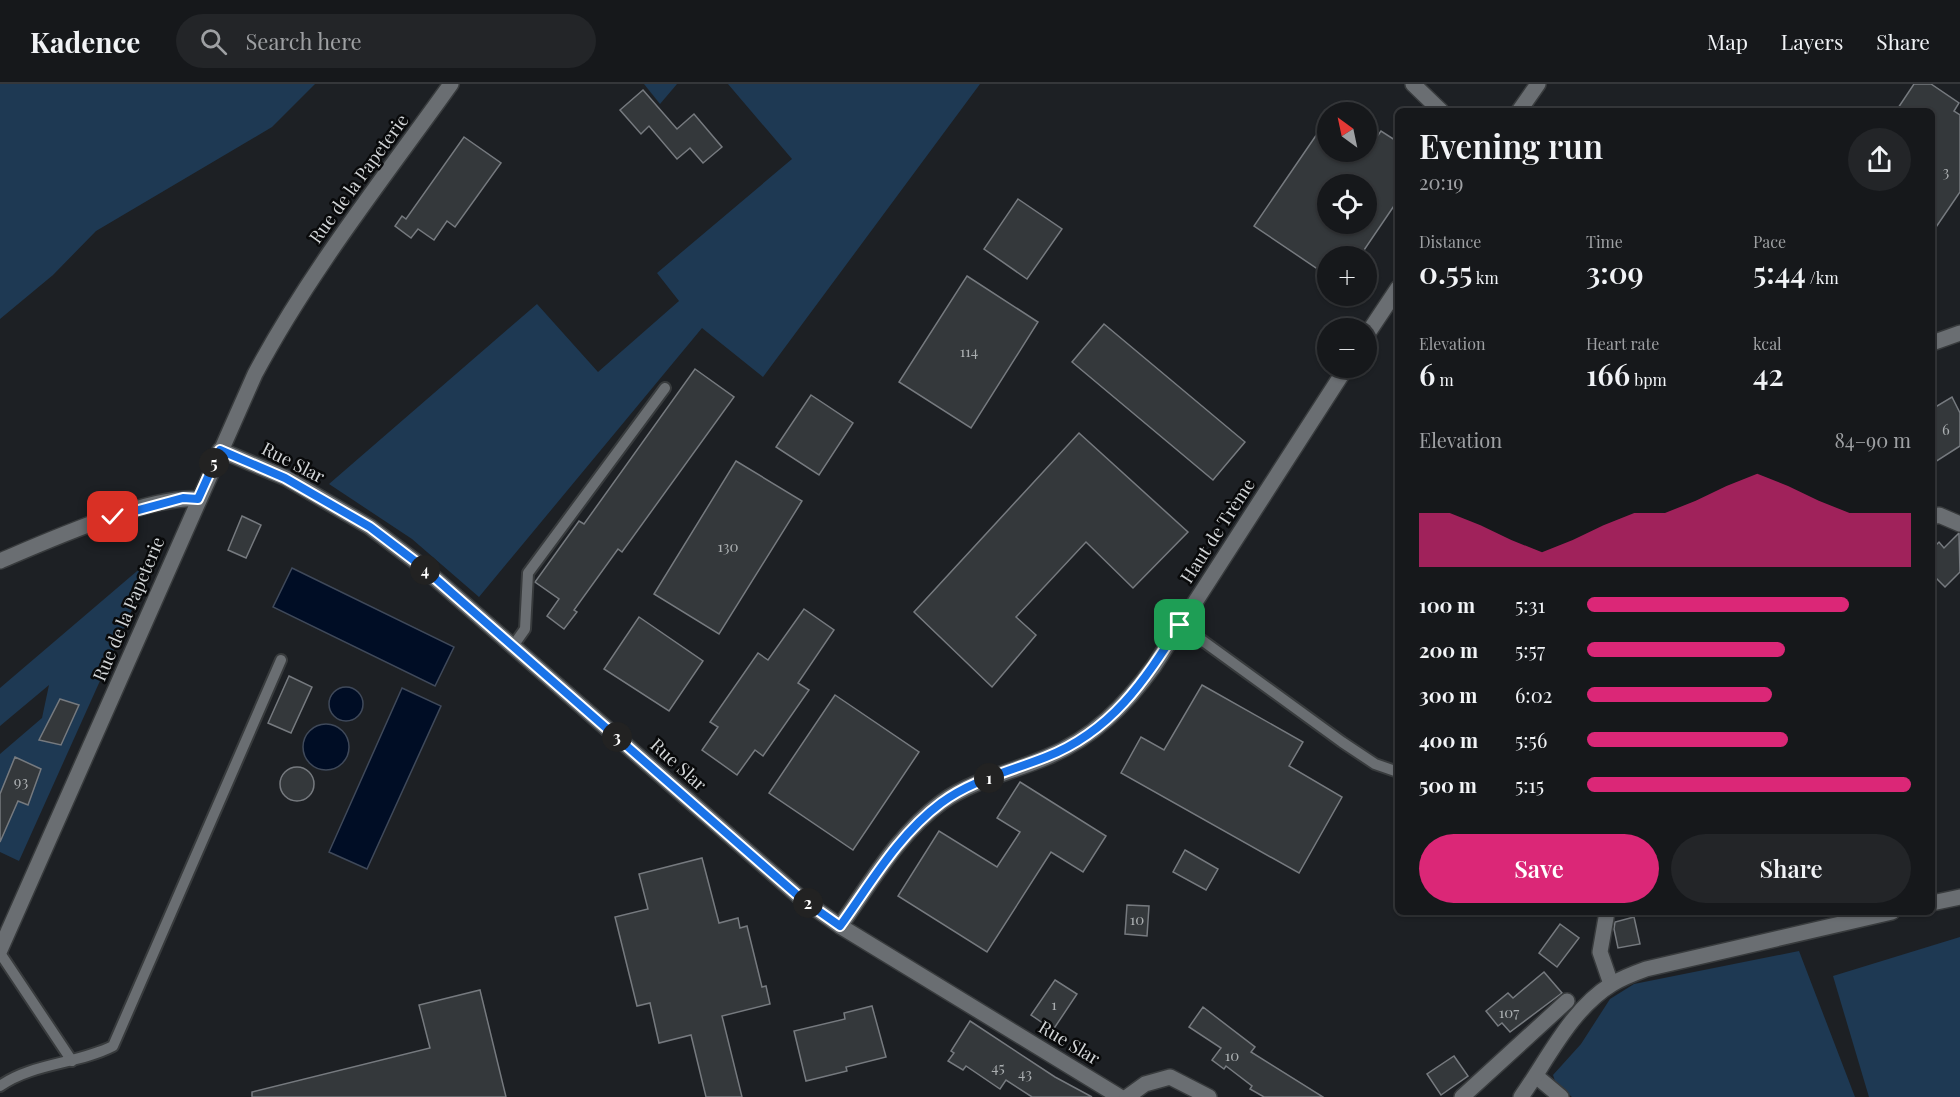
<!DOCTYPE html>
<meta charset="utf-8">
<style>
body{margin:0;font-family:"Playfair Display",serif;background:#232528;color:#f1f3f6;height:100vh;display:flex;flex-direction:column;font-size:22px;white-space:nowrap}
*{box-sizing:border-box;margin:0}
p{font-size:20px;color:#9ea0a3}
.icon{flex:none;width:33px;height:33px;fill:none;stroke:currentColor;stroke-width:2;stroke-linecap:round;stroke-linejoin:round}
.map{position:relative;flex:1;overflow:hidden}
.panel{position:absolute;left:1395px;top:24px;width:540px;height:807px;display:flex;flex-direction:column;background:#16181b;border-radius:9px;box-shadow:0 2px 4px #0004,0 0 0 2px #35373a}
.panel>*{flex:none}
.needle{width:39px;rotate:327deg}
.buttons{position:absolute;left:1317px;top:18px;display:grid;gap:12px}
.buttons a{display:grid;place-items:center;width:60px;height:60px;border-radius:50%;background:#16181b;box-shadow:0 2px 4px #0004,0 0 0 2px #35373a;font-size:30px}
.pin{position:absolute;display:grid;place-items:center;width:51px;height:51px;color:#fff;margin:-26px;border-radius:12px;box-shadow:0 3px 9px #0006}
.km{position:absolute;width:30px;height:30px;margin:-15px;border-radius:50%;background:#222;color:#fff;font-size:16px;line-height:30px;text-align:center}
.round{display:grid;place-items:center;flex:none;width:63px;height:63px;border-radius:32px;background:#232528}
.overview{display:flex;align-items:center;justify-content:space-between;height:102px;padding:0 24px}
h1{font-size:33px;font-weight:600;line-height:45px}
.stats{display:grid;grid-template-columns:repeat(3,1fr);gap:9px;height:102px;padding:6px 24px}
.stats div{display:grid;align-content:center}
.stats b{font-size:30px;font-weight:600}
.stats small{font-size:16px;font-weight:400}
.stats p{font-size:16px}
.chart{height:168px;padding:12px 24px}
.chart p{display:flex;justify-content:space-between}
.chart svg{width:100%;height:108px;margin-top:6px;fill:#db2777;opacity:.7}
.button{display:flex;gap:12px;margin-top:auto;padding:12px 24px}
.button a{flex:1;height:69px;border-radius:36px;background:#db2777;color:#fff;font-size:24px;font-weight:600;line-height:69px;text-align:center}
.button a+a{background:#232528;color:#f1f3f6}
ul{padding:0 24px;list-style:none;font-size:20px}
li{display:grid;grid-template-columns:96px 72px 1fr;align-items:center;height:45px}
li i{height:15px;border-radius:8px;background:#db2777}
header{display:flex;align-items:center;gap:36px;box-sizing:border-box;height:84px;padding:0 30px;background:#16181b;border-bottom:2px solid #35373a}
header strong{font-size:28px}
nav{display:flex;gap:33px;margin-inline-start:auto;font-size:21px}
.search{width:420px;height:54px;background:#232528;display:flex;align-items:center;gap:15px;box-sizing:border-box;padding:0 21px;border-radius:33px;color:#9ea0a3;font-size:22px}
.map>svg:first-child{display:block}
.green{fill:#1e3953}
.water{fill:#000d25;stroke:#3f495a;stroke-width:1.5}
.building{fill:#34383b;stroke:#767a7f;stroke-width:1.5;fill-rule:evenodd}
.lines{fill:none;stroke-linecap:round;stroke-linejoin:round}
.service-casing{stroke:#383b3d;stroke-width:14}
.minor-casing{stroke:#383b3d;stroke-width:18}
.tertiary-casing{stroke:#383b3d;stroke-width:18}
.secondary-casing{stroke:#383b3d;stroke-width:18}
.service{stroke:#6a6e72;stroke-width:10}
.minor{stroke:#6a6e72;stroke-width:15}
.tertiary{stroke:#6a6e72;stroke-width:15}
.secondary{stroke:#6a6e72;stroke-width:15}
.route-casing{stroke:#fff;stroke-width:12}
.route{stroke:#1a73e8;stroke-width:8}
.labels{text-anchor:middle;stroke-width:5;stroke-linejoin:round;paint-order:stroke}
.number-label{font-size:15px;fill:#aaaeb0}
.street-label{font-size:18px;fill:#d2d5d7;stroke:#090a0b}
</style>
<header>
<strong>Kadence</strong>
<div class="search"><svg class="icon" aria-label="search" viewBox="0 0 24 24"><circle cx="10" cy="10" r="6"/><path d="M15 15l6 6"/></svg>Search here</div>
<nav><a>Map</a><a>Layers</a><a>Share</a></nav>
</header>
<div class="map">
<svg width="1960" height="1013" viewBox="0 0 1960 1013">
<rect width="100%" height="100%" fill="#1d2024"/>
<g class="green">
<path d="M 0,0 L 315,0 L 272,43 L 96,147 L 53,191 L 0,235 Z"/>
<path d="M 644,0 L 677,0 L 660,20 Z"/>
<path d="M 728,0 L 980,0 L 763,293 L 702,244 L 479,513 L 412,455 L 329,400 L 537,220 L 598,288 L 679,217 L 657,189 L 792,75 Z"/>
<path d="M 157,470 L 19,777 L 0,768 L 0,670 L 42,634 L 49,601 L 0,642 L 0,604 Z"/>
<path d="M 1960,853 L 1960,1013 L 1869,1013 L 1833,892 Z"/>
<path d="M 1799,867 L 1855,1013 L 1572,1013 L 1556,1000 L 1553,991 L 1581,960 L 1610,915 L 1634,900 Z"/>
</g>
<g class="water">
<path d="M 292,484 L 454,563 L 435,602 L 273,523 Z"/>
<circle cx="346" cy="620" r="17"/>
<path d="M 402,604 L 441,622 L 367,785 L 329,768 Z"/>
<circle cx="326" cy="663" r="23"/>
</g>
<g class="building">
<path d="M 1914,0 L 1931,0 L 1959,19 L 1954,27 L 1960,31 L 1960,108 L 1932,149 L 1932,27 L 1896,27 Z"/>
<path d="M 643,6 L 677,45 L 694,30 L 722,63 L 703,79 L 690,64 L 677,75 L 649,42 L 641,50 L 620,26 Z"/>
<path d="M 1328,34 L 1328,68 L 1366,68 L 1366,52 L 1374,57 L 1381,47 L 1398,58 L 1398,116 L 1360,172 L 1328,172 L 1328,192 L 1254,142 ZM 1328,100 L 1366,100 L 1366,140 L 1328,140 Z"/>
<path d="M 464,53 L 501,79 L 455,143 L 447,137 L 434,156 L 418,145 L 411,154 L 395,142 L 402,132 L 406,135 Z"/>
<path d="M 1018,115 L 1062,145 L 1027,195 L 984,165 Z"/>
<path d="M 967,192 L 1038,238 L 971,344 L 899,298 Z"/>
<path d="M 1104,240 L 1245,358 L 1213,396 L 1072,278 Z"/>
<path d="M 695,285 L 734,313 L 622,468 L 618,465 L 574,526 L 577,528 L 564,545 L 547,532 L 559,515 L 535,498 L 579,437 L 584,440 Z"/>
<path d="M 811,311 L 853,339 L 819,391 L 776,363 Z"/>
<path d="M 1952,313 L 1960,329 L 1960,362 L 1932,380 L 1932,325 Z"/>
<path d="M 1079,349 L 1188,448 L 1133,504 L 1086,458 L 1016,533 L 1036,551 L 992,603 L 914,528 Z"/>
<path d="M 736,377 L 802,417 L 719,550 L 654,510 Z"/>
<path d="M 242,432 L 261,441 L 246,474 L 228,466 Z"/>
<path d="M 1959,449 L 1960,488 L 1945,503 L 1932,490 L 1932,465 L 1939,458 L 1944,464 Z"/>
<path d="M 804,525 L 834,546 L 798,599 L 809,606 L 763,672 L 755,666 L 737,691 L 702,666 L 718,643 L 710,638 L 758,569 L 768,576 Z"/>
<path d="M 639,533 L 703,577 L 669,627 L 604,585 Z"/>
<path d="M 289,592 L 312,603 L 291,649 L 268,639 Z"/>
<path d="M 1202,601 L 1303,658 L 1289,682 L 1342,713 L 1299,789 L 1121,689 L 1141,653 L 1164,666 Z"/>
<path d="M 835,611 L 919,668 L 853,766 L 769,709 Z"/>
<path d="M 60,615 L 79,621 L 61,661 L 39,656 Z"/>
<path d="M 15,673 L 41,685 L 28,721 L 18,717 L 0,758 L 0,710 Z"/>
<circle cx="297" cy="700" r="17"/>
<path d="M 1020,698 L 1106,752 L 1083,788 L 1051,768 L 987,868 L 898,812 L 939,747 L 997,783 L 1020,748 L 997,734 Z"/>
<path d="M 1185,766 L 1218,785 L 1206,806 L 1173,788 Z"/>
<path d="M 702,774 L 719,839 L 738,834 L 740,844 L 747,842 L 762,903 L 766,902 L 770,920 L 722,932 L 742,1013 L 706,1013 L 691,951 L 659,959 L 650,919 L 637,922 L 615,833 L 648,825 L 639,790 Z"/>
<path d="M 1127,821 L 1149,822 L 1147,852 L 1125,850 Z"/>
<path d="M 1634,833 L 1640,860 L 1618,864 L 1614,845 L 1615,838 Z"/>
<path d="M 1560,840 L 1579,854 L 1557,883 L 1539,869 Z"/>
<path d="M 1544,888 L 1562,909 L 1510,948 L 1502,939 L 1498,942 L 1486,927 L 1508,909 L 1513,914 Z"/>
<path d="M 1055,896 L 1077,910 L 1053,946 L 1031,931 Z"/>
<path d="M 480,906 L 506,1013 L 252,1013 L 252,1008 L 430,964 L 419,921 Z"/>
<path d="M 872,922 L 886,973 L 846,983 L 847,987 L 806,997 L 794,947 L 845,935 L 844,929 Z"/>
<path d="M 1203,923 L 1255,963 L 1251,968 L 1323,1013 L 1264,1013 L 1250,1005 L 1252,1002 L 1226,982 L 1224,985 L 1212,976 L 1221,964 L 1189,943 Z"/>
<path d="M 970,937 L 1055,993 L 1092,1013 L 1032,1013 L 1006,996 L 1000,1005 L 966,982 L 963,986 L 948,977 L 954,969 L 951,967 Z"/>
<path d="M 1454,972 L 1468,992 L 1441,1011 L 1427,990 Z"/>
</g>
<g class="lines">
<g class="service-casing">
<g id="service">
<path d="M 1181,541 L 1342,658 L 1375,680 L 1398,688"/>
<path d="M 513,562 L 525,545 L 528,489 L 665,304"/>
<path d="M 0,869 L 72,977"/>
<path d="M 0,1002 C 32,979 78,980 113,962 L 281,576"/>
</g>
</g>
<g class="minor-casing">
<g id="minor">
<path d="M 1519,27 L 1538,0"/>
<path d="M 1932,259 L 1960,249"/>
<path d="M 1932,433 L 1939,431 L 1960,440"/>
<path d="M 0,477 C 47,457 150,411 198,415"/>
<path d="M 1932,819 L 1960,813"/>
<path d="M 1607,828 L 1600,868 L 1611,900"/>
<path d="M 840,842 L 1120,1013"/>
<path d="M 1536,992 L 1561,1013"/>
<path d="M 1127,1013 L 1145,1000 L 1170,993 L 1209,1013"/>
<path d="M 1462,1013 L 1567,917"/>
<path d="M 1521,1013 C 1548,975 1571,925 1612,900 C 1622,894 1635,889 1646,885 L 1892,828"/>
</g>
</g>
<g class="tertiary-casing">
<g id="tertiary">
<path d="M 1413,0 L 1441,27"/>
<path d="M 1366,252 L 1398,204"/>
<path d="M 220,366 L 286,394 L 370,443 L 420,481 L 803,816 L 840,842 C 871,799 898,750 942,718 C 973,696 1012,688 1047,673 C 1093,654 1125,622 1154,582 L 1346,284"/>
</g>
</g>
<g class="secondary-casing">
<path id="secondary" d="M 0,866 L 255,290 C 310,187 383,95 451,0"/>
</g>
<use href="#service" class="service"/>
<use href="#minor" class="minor"/>
<use href="#tertiary" class="tertiary"/>
<use href="#secondary" class="secondary"/>
</g>
<g class="lines">
<g class="route-casing">
<path id="route" d="M 113,433 L 183,414 L 198,415 L 220,366 L 285,394 L 370,443 L 420,481 L 757,776 L 803,816 L 840,842 C 871,799 898,751 941,719 C 972,696 1011,687 1046,673 C 1112,647 1144,597 1180,541"/>
</g>
<use href="#route" class="route"/>
</g>
<g class="labels">
<g class="number-label">
<text x="1946" y="93">3</text>
<text x="969" y="273">114</text>
<text x="1946" y="351">6</text>
<text x="728" y="468">130</text>
<text x="21" y="703">93</text>
<text x="1137" y="841">10</text>
<text x="1054" y="926">1</text>
<text x="1509" y="934">107</text>
<text x="1232" y="977">10</text>
<text x="998" y="989">45</text>
<text x="1025" y="995">43</text>
</g>
<g class="street-label">
<text transform="translate(359 95) rotate(-54)" y="6">Rue de la Papeterie</text>
<text transform="translate(293 379) rotate(27)" y="6">Rue Slar</text>
<text transform="translate(1218 447) rotate(-57)" y="6">Haut de Trème</text>
<text transform="translate(129 525) rotate(-67)" y="6">Rue de la Papeterie</text>
<text transform="translate(678 681) rotate(42)" y="6">Rue Slar</text>
<text transform="translate(1069 959) rotate(31)" y="6">Rue Slar</text>
</g>
</g>
</svg>
<div class="buttons">
<a><svg class="needle" viewBox="-14 -14 28 28"><path d="M0-13l5 13h-10z" fill="#e53935"/><path d="M0 13l5-13h-10z" fill="#9ea0a3"/></svg></a>
<a><svg class="icon" aria-label="locate" viewBox="0 0 24 24"><circle cx="12" cy="12" r="6"/><path d="M12 2v4M12 18v4M2 12h4M18 12h4"/></svg></a>
<a>+</a>
<a>−</a>
</div>
<div class="pin" style="left:1180px;top:541px;background:#1e9e55"><svg class="icon" aria-label="arrive" viewBox="0 0 24 24"><path d="M6 21V4h12l-3 4 3 4H6"/></svg></div>
<div class="pin" style="left:113px;top:433px;background:#d93025"><svg class="icon" aria-label="check" viewBox="0 0 24 24"><path d="M5 12l5 5 9-10"/></svg></div>
<b class="km" style="left:989px;top:694px">1</b>
<b class="km" style="left:808px;top:819px">2</b>
<b class="km" style="left:617px;top:653px">3</b>
<b class="km" style="left:425px;top:486px">4</b>
<b class="km" style="left:214px;top:379px">5</b>
<section class="panel">
<div class="overview"><div><h1>Evening run</h1><p>20:19</p></div><a class="round"><svg class="icon" aria-label="share" viewBox="0 0 24 24"><path d="M12 15V3M7 8l5-5 5 5M5 13v7h14v-7"/></svg></a></div>
<div class="stats">
<div><p>Distance</p><b>0.55<small> km</small></b></div>
<div><p>Time</p><b>3:09</b></div>
<div><p>Pace</p><b>5:44<small> /km</small></b></div>
</div>
<div class="stats">
<div><p>Elevation</p><b>6<small> m</small></b></div>
<div><p>Heart rate</p><b>166<small> bpm</small></b></div>
<div><p>kcal</p><b>42</b></div>
</div>
<div class="chart"><p><span>Elevation</span>84–90 m</p>
<svg viewBox="0 0 160 44" preserveAspectRatio="none"><path d="M0 44V22L10 22L20 27L30 33L40 38L50 33L60 27L70 22L80 22L90 17L100 11L110 6L120 11L130 17L140 22L150 22L160 22V44z"/></svg>
</div>
<ul>
<li><b>100 m</b>5:31<i style="width:81%"></i></li>
<li><b>200 m</b>5:57<i style="width:61%"></i></li>
<li><b>300 m</b>6:02<i style="width:57%"></i></li>
<li><b>400 m</b>5:56<i style="width:62%"></i></li>
<li><b>500 m</b>5:15<i style="width:100%"></i></li>
</ul>
<div class="button"><a>Save</a><a>Share</a></div>
</section>
</div>
